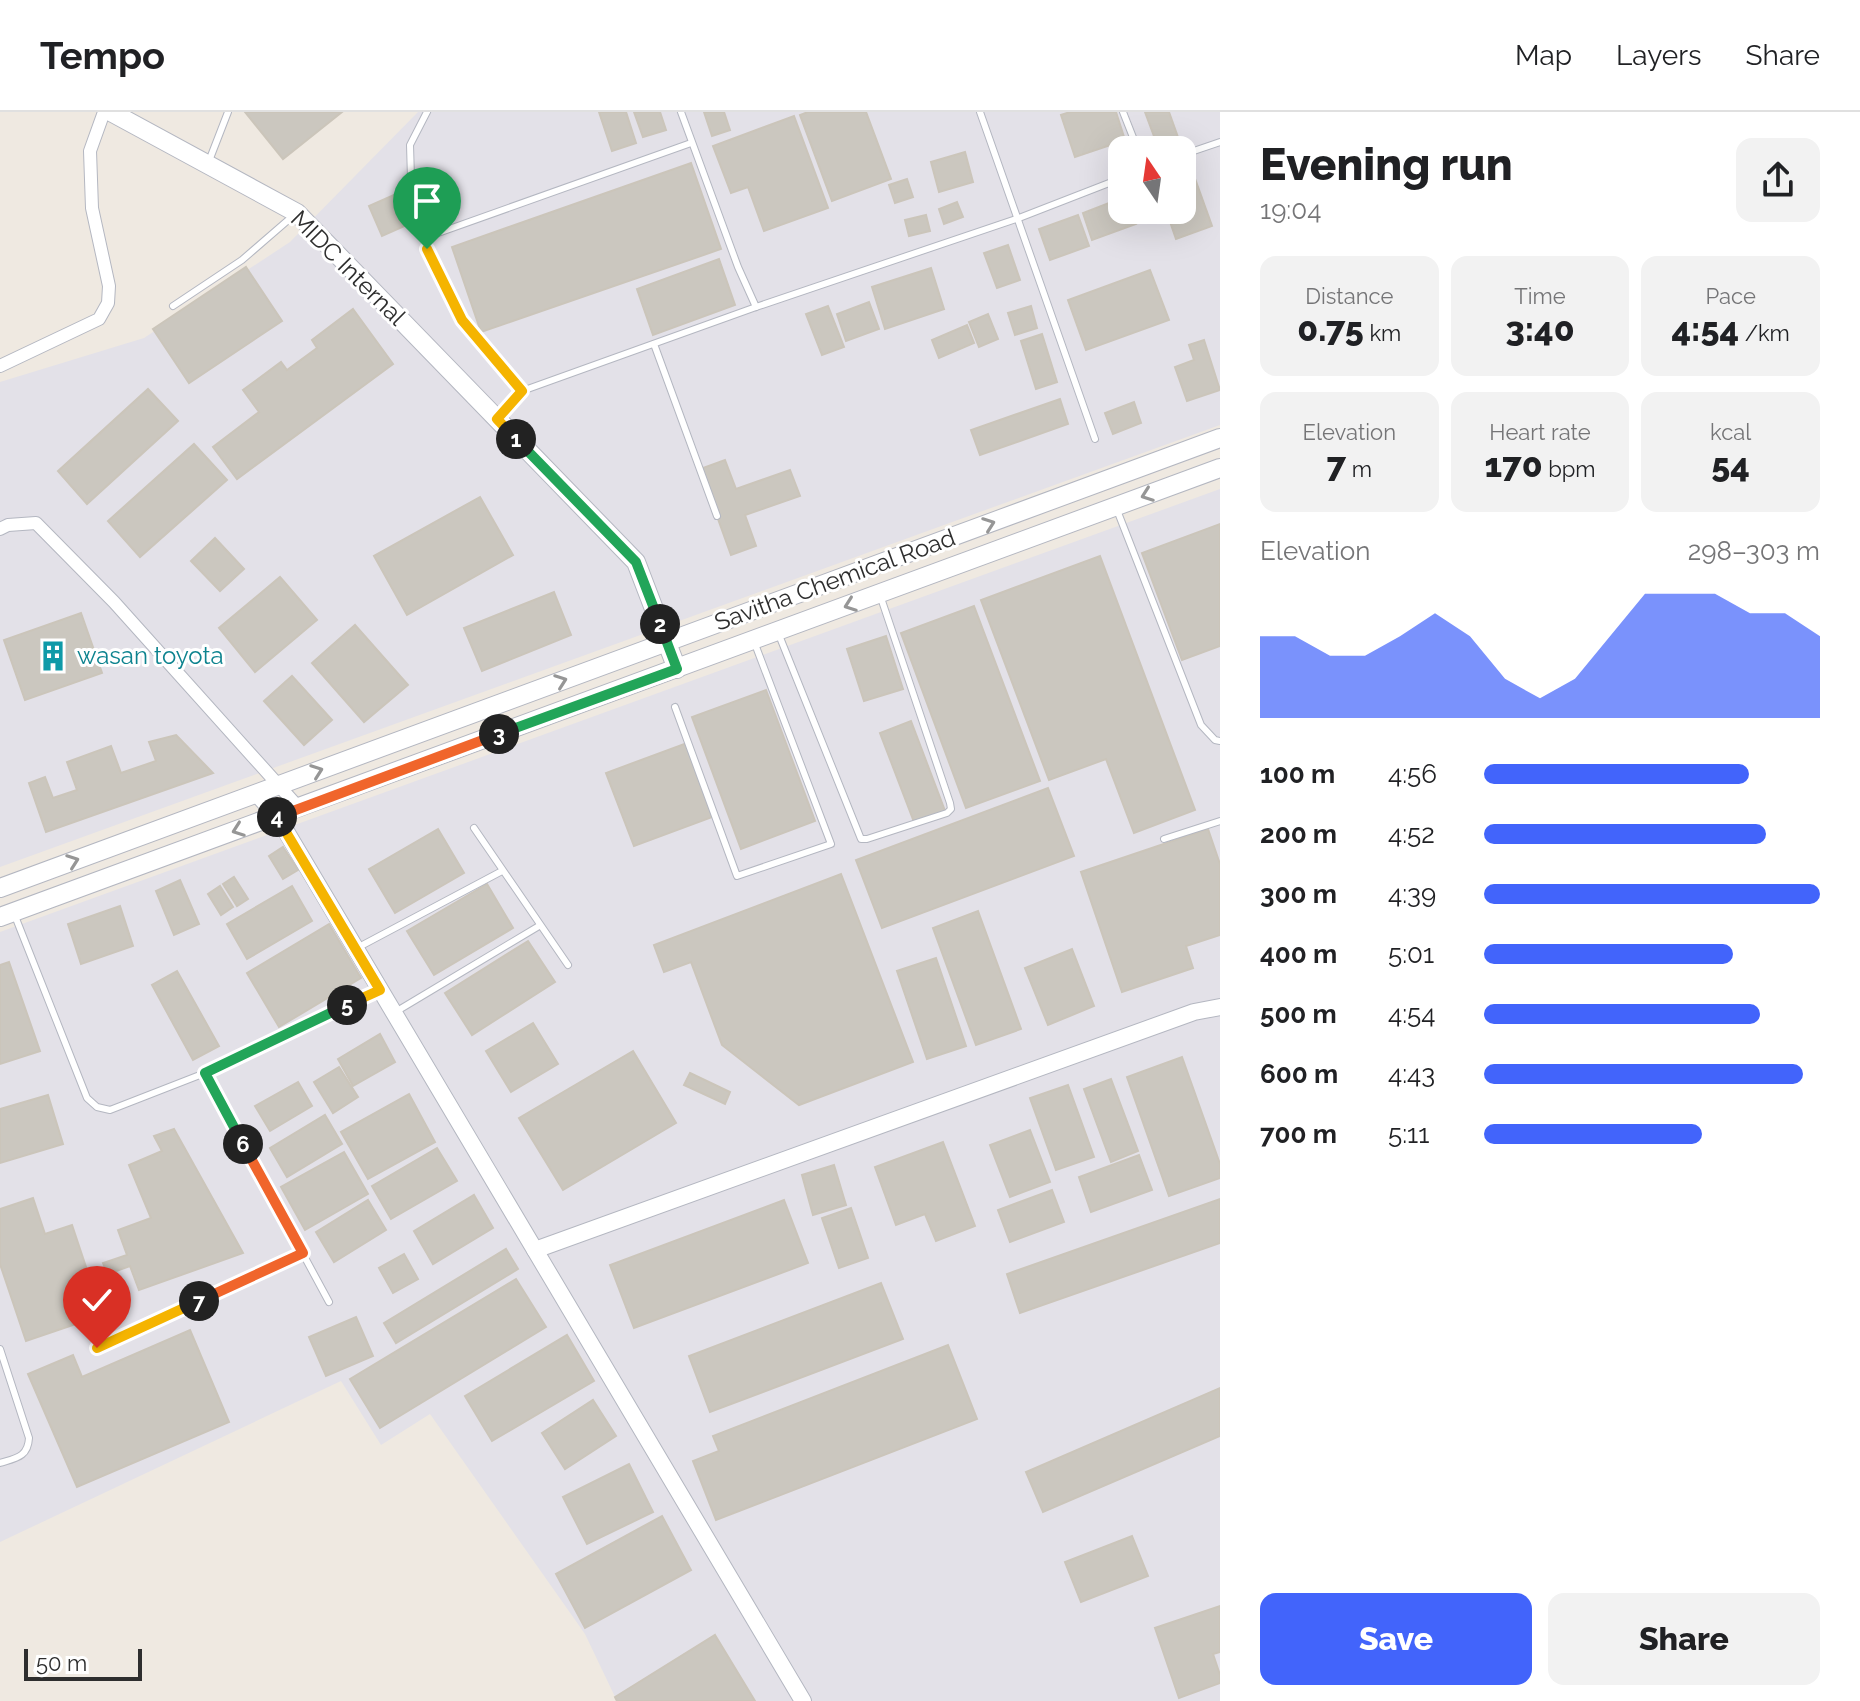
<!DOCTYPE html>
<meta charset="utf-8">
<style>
body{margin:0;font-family:Raleway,sans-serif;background:#f2f2f2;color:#202124;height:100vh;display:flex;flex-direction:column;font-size:30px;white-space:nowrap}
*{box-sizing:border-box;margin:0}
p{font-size:26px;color:#757577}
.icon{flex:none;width:44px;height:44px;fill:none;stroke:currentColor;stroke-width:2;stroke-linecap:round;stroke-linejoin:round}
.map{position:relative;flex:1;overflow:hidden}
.panel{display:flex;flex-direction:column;background:#fff;width:640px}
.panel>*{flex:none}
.needle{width:52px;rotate:347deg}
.controls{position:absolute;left:1108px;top:24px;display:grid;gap:16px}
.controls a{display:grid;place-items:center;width:88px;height:88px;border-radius:16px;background:#fff;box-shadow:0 8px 32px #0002;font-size:40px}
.scale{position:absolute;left:24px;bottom:20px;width:118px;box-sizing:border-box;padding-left:8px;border:4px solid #2e2e2e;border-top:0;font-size:22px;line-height:28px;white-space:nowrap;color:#2e2e2e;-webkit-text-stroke:6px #fff;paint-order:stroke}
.pin{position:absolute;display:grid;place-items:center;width:68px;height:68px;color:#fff;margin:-82px -34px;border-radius:50% 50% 50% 0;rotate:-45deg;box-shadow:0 0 8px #0007}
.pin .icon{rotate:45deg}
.km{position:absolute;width:40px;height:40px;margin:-20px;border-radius:50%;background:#222;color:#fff;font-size:22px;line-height:40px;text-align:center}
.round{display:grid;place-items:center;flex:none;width:84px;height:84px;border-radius:16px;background:#f2f2f2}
.summary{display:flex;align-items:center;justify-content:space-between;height:136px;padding:0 40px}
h1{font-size:44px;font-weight:800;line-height:60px}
.metrics{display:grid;grid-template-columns:repeat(3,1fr);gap:12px;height:136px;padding:8px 40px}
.metrics div{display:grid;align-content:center;border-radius:16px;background:#f2f2f2;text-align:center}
.metrics b{font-size:34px;font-weight:800}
.metrics small{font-size:22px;font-weight:400}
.metrics p{font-size:22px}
.chart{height:224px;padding:16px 40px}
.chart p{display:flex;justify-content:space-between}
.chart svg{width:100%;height:144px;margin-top:8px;fill:#4264fb;opacity:.7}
.cta{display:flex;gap:16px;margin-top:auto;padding:16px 40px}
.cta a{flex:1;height:92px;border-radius:16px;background:#4264fb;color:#fff;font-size:32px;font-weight:800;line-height:92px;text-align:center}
.cta a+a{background:#f2f2f2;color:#202124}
ul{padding:0 40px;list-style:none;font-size:26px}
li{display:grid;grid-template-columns:128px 96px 1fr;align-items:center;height:60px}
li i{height:20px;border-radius:10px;background:#4264fb}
header{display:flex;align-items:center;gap:48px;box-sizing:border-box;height:112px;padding:0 40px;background:#fff;border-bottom:2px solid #e0e0e0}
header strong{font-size:38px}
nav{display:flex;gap:44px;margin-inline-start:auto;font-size:28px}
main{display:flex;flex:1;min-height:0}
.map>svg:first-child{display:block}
.industrial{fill:#e3e1e8;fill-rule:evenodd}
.building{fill:#cbc7bf;stroke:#cbc5ba;stroke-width:2}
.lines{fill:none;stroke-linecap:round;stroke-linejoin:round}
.service-casing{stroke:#b4b7c1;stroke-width:8}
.minor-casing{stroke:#b4b7c1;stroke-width:14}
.tertiary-casing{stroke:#b4b7c1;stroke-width:18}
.secondary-casing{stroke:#b4b7c1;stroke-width:20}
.service{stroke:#fff;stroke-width:6}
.minor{stroke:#fff;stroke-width:12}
.tertiary{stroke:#fff;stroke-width:16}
.secondary{stroke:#fff;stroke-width:18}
.oneway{stroke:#969696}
.split-1-casing{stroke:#fff;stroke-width:16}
.split-2-casing{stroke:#fff;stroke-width:16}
.split-3-casing{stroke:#fff;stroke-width:16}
.split-4-casing{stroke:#fff;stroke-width:16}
.split-5-casing{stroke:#fff;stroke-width:16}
.split-6-casing{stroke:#fff;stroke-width:16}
.split-7-casing{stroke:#fff;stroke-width:16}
.split-8-casing{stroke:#fff;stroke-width:16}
.split-1{stroke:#f5b400;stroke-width:10}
.split-2{stroke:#22a559;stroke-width:10}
.split-3{stroke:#22a559;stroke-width:10}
.split-4{stroke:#f0652b;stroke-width:10}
.split-5{stroke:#f5b400;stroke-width:10}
.split-6{stroke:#22a559;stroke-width:10}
.split-7{stroke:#f0652b;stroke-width:10}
.split-8{stroke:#f5b400;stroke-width:10}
.labels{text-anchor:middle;stroke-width:6;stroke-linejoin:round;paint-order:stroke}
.street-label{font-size:24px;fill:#2e2e2e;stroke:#fff}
.culture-label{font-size:24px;fill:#0d838f;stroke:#fff;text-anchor:start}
</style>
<header>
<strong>Tempo</strong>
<nav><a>Map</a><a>Layers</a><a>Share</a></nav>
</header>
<main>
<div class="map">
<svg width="1220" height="1589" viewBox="0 0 1220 1589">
<rect width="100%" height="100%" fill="#efe9e1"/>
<g class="industrial">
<path d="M 418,0 L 1220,0 L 1220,313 L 0,755 L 0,270 L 144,226 L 290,130 ZM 1122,38 L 1182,38 L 1182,98 L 1122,98 Z"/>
<path d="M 1220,377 L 1220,1589 L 617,1589 L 585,1522 L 430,1302 L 381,1333 L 341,1269 L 0,1430 L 0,820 Z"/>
</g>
<g class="building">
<path d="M 245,0 L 342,0 L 283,47 Z"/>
<path d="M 599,0 L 626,0 L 636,31 L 612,39 Z"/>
<path d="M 634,0 L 660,0 L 666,18 L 643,25 Z"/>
<path d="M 704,0 L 724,0 L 730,18 L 712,24 Z"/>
<path d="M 808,0 L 866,0 L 891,67 L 832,89 L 800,3 Z"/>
<path d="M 1070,0 L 1116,0 L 1125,28 L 1075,45 L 1061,3 Z"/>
<path d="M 1145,0 L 1169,0 L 1179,28 L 1158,35 Z"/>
<path d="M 794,4 L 828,96 L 764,119 L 748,75 L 731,81 L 713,34 Z"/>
<path d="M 965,40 L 973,70 L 939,80 L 931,50 Z"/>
<path d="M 691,51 L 721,137 L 481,220 L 452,135 Z"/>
<path d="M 1193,61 L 1212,114 L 1176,127 L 1166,98 L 1182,98 L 1182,65 Z"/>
<path d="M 907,67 L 913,85 L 895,91 L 889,73 Z"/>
<path d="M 396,82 L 409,112 L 382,124 L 369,94 Z"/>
<path d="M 1122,86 L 1122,98 L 1130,98 L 1136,112 L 1092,128 L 1083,101 Z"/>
<path d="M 957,90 L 963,105 L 944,112 L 939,97 Z"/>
<path d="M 926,103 L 930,119 L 909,124 L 905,108 Z"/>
<path d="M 1078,103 L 1089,134 L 1050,148 L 1039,117 Z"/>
<path d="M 1008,133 L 1020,168 L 997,176 L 984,141 Z"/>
<path d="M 719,147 L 735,193 L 653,223 L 637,177 Z"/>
<path d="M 246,155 L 282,209 L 189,271 L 153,217 Z"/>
<path d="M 931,156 L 944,197 L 885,217 L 872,175 Z"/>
<path d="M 1150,158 L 1169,208 L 1086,238 L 1068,188 Z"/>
<path d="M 869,190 L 879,217 L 846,229 L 837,202 Z"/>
<path d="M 828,194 L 844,235 L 822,243 L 806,202 Z"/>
<path d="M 1031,194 L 1037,216 L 1015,223 L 1008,201 Z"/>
<path d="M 353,197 L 393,252 L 237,367 L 213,335 L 259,300 L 243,278 L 281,250 L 287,258 L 317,236 L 312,228 Z"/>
<path d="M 988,202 L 998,227 L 979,235 L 969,210 Z"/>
<path d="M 967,213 L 974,231 L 939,246 L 932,228 Z"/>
<path d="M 1042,222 L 1057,270 L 1036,277 L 1021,229 Z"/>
<path d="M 1204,228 L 1220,278 L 1187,289 L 1175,255 L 1194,248 L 1189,233 Z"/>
<path d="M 148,277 L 178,309 L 87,392 L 58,359 Z"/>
<path d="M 1060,287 L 1068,312 L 980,343 L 971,318 Z"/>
<path d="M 1134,290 L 1141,311 L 1113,322 L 1105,301 Z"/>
<path d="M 194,332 L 227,368 L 140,445 L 108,409 Z"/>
<path d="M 725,348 L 736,377 L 790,358 L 800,384 L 745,403 L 756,434 L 731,443 L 700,357 Z"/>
<path d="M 480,385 L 513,443 L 407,503 L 374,444 Z"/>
<path d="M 1220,412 L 1220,534 L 1182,548 L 1142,441 Z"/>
<path d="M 215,426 L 244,457 L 220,479 L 191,449 Z"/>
<path d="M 1100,444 L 1195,698 L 1134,721 L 1106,647 L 1049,668 L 981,488 Z"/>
<path d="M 280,465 L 317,508 L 255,560 L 219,516 Z"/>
<path d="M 554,480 L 571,523 L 482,559 L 464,516 Z"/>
<path d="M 974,494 L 1040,669 L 966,696 L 901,521 Z"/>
<path d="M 81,501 L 102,561 L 25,588 L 4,528 Z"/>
<path d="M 355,513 L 408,573 L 364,610 L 312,551 Z"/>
<path d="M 886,524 L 903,577 L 864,589 L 847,537 Z"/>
<path d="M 292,564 L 332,608 L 304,633 L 264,589 Z"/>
<path d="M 766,578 L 815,709 L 741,737 L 692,605 Z"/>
<path d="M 911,609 L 945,699 L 914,710 L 880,621 Z"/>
<path d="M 176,623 L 213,661 L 46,720 L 29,671 L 45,665 L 53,686 L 77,678 L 67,650 L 111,634 L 121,661 L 156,649 L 149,630 Z"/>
<path d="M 687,631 L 715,704 L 634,734 L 606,661 Z"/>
<path d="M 1048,676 L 1074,744 L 882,816 L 856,748 Z"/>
<path d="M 438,717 L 464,761 L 395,801 L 369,757 Z"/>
<path d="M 1208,717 L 1220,752 L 1220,823 L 1186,834 L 1193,856 L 1122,880 L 1081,760 Z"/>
<path d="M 283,735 L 298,758 L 283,767 L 269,744 Z"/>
<path d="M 841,762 L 913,950 L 799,993 L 722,933 L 691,850 L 664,860 L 654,833 Z"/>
<path d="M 234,765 L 248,787 L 237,794 L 223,772 Z"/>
<path d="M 180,768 L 199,812 L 174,823 L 156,779 Z"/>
<path d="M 487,772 L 513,816 L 434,863 L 407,819 Z"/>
<path d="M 220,774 L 233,795 L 221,803 L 208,782 Z"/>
<path d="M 292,774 L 312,809 L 247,847 L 227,812 Z"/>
<path d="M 120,794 L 133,834 L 81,852 L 68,812 Z"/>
<path d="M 978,799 L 1021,917 L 976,933 L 933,816 Z"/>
<path d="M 329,812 L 361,866 L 279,915 L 247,861 Z"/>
<path d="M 528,829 L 555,870 L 472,923 L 445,881 Z"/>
<path d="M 1072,837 L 1094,894 L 1048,913 L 1025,856 Z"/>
<path d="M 936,846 L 966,934 L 927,947 L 897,859 Z"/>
<path d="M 9,850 L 40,939 L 0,952 L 0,853 Z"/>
<path d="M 177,859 L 219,934 L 193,948 L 152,873 Z"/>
<path d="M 533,911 L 558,952 L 511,980 L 486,939 Z"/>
<path d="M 380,922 L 395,950 L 353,974 L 338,947 Z"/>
<path d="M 633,939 L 676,1011 L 563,1078 L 519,1006 Z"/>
<path d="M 1182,945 L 1220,1052 L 1220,1066 L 1169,1084 L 1127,965 Z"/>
<path d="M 339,955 L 358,985 L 333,1001 L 314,970 Z"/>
<path d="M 690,961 L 730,980 L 725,992 L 684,973 Z"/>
<path d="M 1111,967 L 1138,1039 L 1111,1050 L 1084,977 Z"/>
<path d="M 298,970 L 312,994 L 270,1019 L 255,994 Z"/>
<path d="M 1068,973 L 1094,1045 L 1056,1058 L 1030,986 Z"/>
<path d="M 409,982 L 435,1030 L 368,1067 L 341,1020 Z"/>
<path d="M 48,983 L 63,1032 L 0,1051 L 0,997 Z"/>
<path d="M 325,1003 L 342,1032 L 287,1065 L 270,1036 Z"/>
<path d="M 174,1017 L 243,1141 L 139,1178 L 130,1154 L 108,1162 L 103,1151 L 127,1143 L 118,1118 L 151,1106 L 129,1053 L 162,1039 L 154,1024 Z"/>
<path d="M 1030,1018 L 1050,1070 L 1010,1085 L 990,1033 Z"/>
<path d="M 943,1030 L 975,1114 L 936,1129 L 925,1102 L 896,1113 L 875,1055 Z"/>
<path d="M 437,1036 L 457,1069 L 391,1107 L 372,1074 Z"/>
<path d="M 344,1040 L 368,1082 L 305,1118 L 281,1075 Z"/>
<path d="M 1139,1043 L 1152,1078 L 1091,1100 L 1079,1065 Z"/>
<path d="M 834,1053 L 846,1093 L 813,1103 L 802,1063 Z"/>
<path d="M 1052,1078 L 1064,1110 L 1010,1130 L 998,1098 Z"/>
<path d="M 474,1083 L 493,1116 L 433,1152 L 414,1119 Z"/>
<path d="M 33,1086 L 45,1122 L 72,1113 L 102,1203 L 26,1229 L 0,1152 L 0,1097 Z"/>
<path d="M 1220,1087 L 1220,1131 L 1020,1201 L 1007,1162 Z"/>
<path d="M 368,1088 L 386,1118 L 334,1150 L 316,1120 Z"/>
<path d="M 784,1088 L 808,1151 L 634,1216 L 610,1153 Z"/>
<path d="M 851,1096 L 868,1146 L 839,1156 L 822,1106 Z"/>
<path d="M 506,1137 L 518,1157 L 396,1231 L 384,1211 Z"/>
<path d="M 404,1142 L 418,1167 L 393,1181 L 379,1156 Z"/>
<path d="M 516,1167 L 546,1215 L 380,1316 L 350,1267 Z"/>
<path d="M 881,1171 L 903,1227 L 710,1300 L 689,1244 Z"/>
<path d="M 356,1205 L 373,1244 L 326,1264 L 309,1225 Z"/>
<path d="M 190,1218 L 229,1310 L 77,1375 L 28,1262 L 73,1243 L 82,1265 Z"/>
<path d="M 567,1223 L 594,1269 L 492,1329 L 465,1284 Z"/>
<path d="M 948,1233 L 977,1307 L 716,1408 L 693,1349 L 719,1339 L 713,1324 Z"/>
<path d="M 1220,1276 L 1220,1324 L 1043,1400 L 1026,1360 Z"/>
<path d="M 593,1288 L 616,1324 L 565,1357 L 542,1321 Z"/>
<path d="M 629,1352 L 653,1400 L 587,1432 L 563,1385 Z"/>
<path d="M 662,1404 L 691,1458 L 585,1516 L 556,1462 Z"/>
<path d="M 1132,1424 L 1148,1464 L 1081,1490 L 1065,1450 Z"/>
<path d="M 1220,1494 L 1220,1540 L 1213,1542 L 1220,1563 L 1220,1571 L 1179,1586 L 1155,1516 Z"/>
<path d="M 715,1523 L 755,1589 L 617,1589 L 615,1585 Z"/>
</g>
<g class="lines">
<g class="service-casing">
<g id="service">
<path d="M 427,0 L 410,33 L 411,66 L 427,137 L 462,208 L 522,279 L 499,304"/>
<path d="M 681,0 L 738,155 L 756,195"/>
<path d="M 980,0 L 1095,327"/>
<path d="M 1123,0 L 1138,38"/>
<path d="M 1182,43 L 1220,30"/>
<path d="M 209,49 L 228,0"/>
<path d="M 424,126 L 691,31"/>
<path d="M 173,194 L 242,148 L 294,103"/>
<path d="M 654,232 L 717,404"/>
<path d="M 522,279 L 756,195 L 1019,106 L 1122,66"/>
<path d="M 1117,398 L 1201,613 L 1215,628 L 1220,629"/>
<path d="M 779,523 L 861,727 L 867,727 L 947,701 L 951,697 L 950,691 L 880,483"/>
<path d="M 675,595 L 737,764 L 831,732 L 755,532"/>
<path d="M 474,716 L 568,853"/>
<path d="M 1164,727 L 1220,709"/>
<path d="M 15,804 L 87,986 L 97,995 L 110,998 L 205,961 L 378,879"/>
<path d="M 357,836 L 502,759"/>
<path d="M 397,899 L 539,814"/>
<path d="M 205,961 L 329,1190"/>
<path d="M 97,1236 L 303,1141"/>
<path d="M 0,1237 L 29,1326 C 28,1345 16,1346 0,1351"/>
</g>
</g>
<g class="minor-casing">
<g id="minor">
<path d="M 0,254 L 99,207 L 108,191 L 109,174 L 92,96 L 90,39 L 104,0"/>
<path d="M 0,417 L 8,413 L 36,411 L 114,490 L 299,696"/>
</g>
</g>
<g class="tertiary-casing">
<g id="tertiary">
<path d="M 257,682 L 277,704 L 803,1589"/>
<path d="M 535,1138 L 1194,900 L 1220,895"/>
</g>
</g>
<g class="secondary-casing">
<g id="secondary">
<path d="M 111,0 L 297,101 L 636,450 L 677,557"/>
<path d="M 0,776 L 1220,326"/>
<path d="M 0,805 L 1220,356"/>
</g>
</g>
<use href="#service" class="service"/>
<use href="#minor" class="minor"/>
<use href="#tertiary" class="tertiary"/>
<use href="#secondary" class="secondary"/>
</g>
<defs><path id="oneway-chevron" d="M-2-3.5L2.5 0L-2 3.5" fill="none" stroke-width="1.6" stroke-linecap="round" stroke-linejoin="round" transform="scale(2)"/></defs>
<g class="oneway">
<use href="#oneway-chevron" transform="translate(1147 383) rotate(160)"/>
<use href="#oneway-chevron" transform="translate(989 412) rotate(-20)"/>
<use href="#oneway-chevron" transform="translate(850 493) rotate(160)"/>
<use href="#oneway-chevron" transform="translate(561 569) rotate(-20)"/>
<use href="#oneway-chevron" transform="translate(317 659) rotate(-20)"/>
<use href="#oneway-chevron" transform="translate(238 718) rotate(160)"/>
<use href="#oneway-chevron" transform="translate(73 749) rotate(-20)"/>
</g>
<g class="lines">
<g class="split-1-casing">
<path id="split-1" d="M 427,137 L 462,208 L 522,279 L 497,307 L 516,327"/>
</g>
<g class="split-2-casing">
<path id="split-2" d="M 516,327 L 636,450 L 660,512"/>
</g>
<g class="split-3-casing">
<path id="split-3" d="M 499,622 L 677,557 L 660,512"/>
</g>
<g class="split-4-casing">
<path id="split-4" d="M 277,705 L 499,622"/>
</g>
<g class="split-5-casing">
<path id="split-5" d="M 277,705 L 380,878 L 347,893"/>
</g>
<g class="split-6-casing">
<path id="split-6" d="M 243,1032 L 205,961 L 347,893"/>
</g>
<g class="split-7-casing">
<path id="split-7" d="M 199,1189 L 303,1141 L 243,1032"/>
</g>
<g class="split-8-casing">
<path id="split-8" d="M 97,1236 L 199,1189"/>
</g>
<use href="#split-1" class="split-1"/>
<use href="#split-2" class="split-2"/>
<use href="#split-3" class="split-3"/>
<use href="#split-4" class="split-4"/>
<use href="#split-5" class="split-5"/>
<use href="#split-6" class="split-6"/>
<use href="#split-7" class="split-7"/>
<use href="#split-8" class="split-8"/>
</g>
<defs>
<g id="building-bare" transform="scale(2.4)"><path d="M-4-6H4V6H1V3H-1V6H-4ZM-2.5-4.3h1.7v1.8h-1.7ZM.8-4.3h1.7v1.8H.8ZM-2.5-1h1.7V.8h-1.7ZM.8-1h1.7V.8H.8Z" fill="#0f9aa8" stroke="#fff" stroke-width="2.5" paint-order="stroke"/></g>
</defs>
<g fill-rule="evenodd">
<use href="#building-bare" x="53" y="544"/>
</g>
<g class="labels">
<g class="street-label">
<text transform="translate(348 156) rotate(45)" y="8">MIDC Internal</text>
<text transform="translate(835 468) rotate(-20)" y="8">Savitha Chemical Road</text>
</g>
<g class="culture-label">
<text x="77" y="552">wasan toyota</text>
</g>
</g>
</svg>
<div class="controls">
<a><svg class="needle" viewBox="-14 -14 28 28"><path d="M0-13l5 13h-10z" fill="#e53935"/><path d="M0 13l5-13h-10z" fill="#757577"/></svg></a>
</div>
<div class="scale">50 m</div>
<div class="pin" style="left:427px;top:137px;background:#1e9e55"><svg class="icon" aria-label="arrive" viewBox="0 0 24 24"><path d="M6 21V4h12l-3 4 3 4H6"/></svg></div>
<div class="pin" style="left:97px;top:1236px;background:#d93025"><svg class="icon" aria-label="check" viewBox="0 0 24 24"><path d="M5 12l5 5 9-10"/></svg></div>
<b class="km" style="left:516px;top:327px">1</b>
<b class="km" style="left:660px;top:512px">2</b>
<b class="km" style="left:499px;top:622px">3</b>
<b class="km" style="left:277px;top:705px">4</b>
<b class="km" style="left:347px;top:893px">5</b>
<b class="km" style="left:243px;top:1032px">6</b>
<b class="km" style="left:199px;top:1189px">7</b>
</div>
<section class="panel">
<div class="summary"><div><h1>Evening run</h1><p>19:04</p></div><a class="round"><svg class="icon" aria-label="share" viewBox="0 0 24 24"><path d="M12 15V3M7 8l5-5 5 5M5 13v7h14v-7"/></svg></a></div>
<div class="metrics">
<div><p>Distance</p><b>0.75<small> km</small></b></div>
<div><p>Time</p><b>3:40</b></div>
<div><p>Pace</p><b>4:54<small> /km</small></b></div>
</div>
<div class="metrics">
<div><p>Elevation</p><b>7<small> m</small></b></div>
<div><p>Heart rate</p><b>170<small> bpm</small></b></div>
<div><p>kcal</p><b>54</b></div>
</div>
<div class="chart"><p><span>Elevation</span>298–303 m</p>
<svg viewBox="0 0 160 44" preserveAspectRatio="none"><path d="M0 44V19L10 19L20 25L30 25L40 19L50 12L60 19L70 32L80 38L90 32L100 19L110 6L120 6L130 6L140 12L150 12L160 19V44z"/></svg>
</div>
<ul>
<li><b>100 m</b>4:56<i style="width:79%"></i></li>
<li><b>200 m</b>4:52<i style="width:84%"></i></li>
<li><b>300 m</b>4:39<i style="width:100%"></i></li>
<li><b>400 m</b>5:01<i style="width:74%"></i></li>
<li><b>500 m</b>4:54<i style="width:82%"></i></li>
<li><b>600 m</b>4:43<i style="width:95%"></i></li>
<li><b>700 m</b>5:11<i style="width:65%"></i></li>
</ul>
<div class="cta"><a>Save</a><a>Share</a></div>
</section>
</main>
